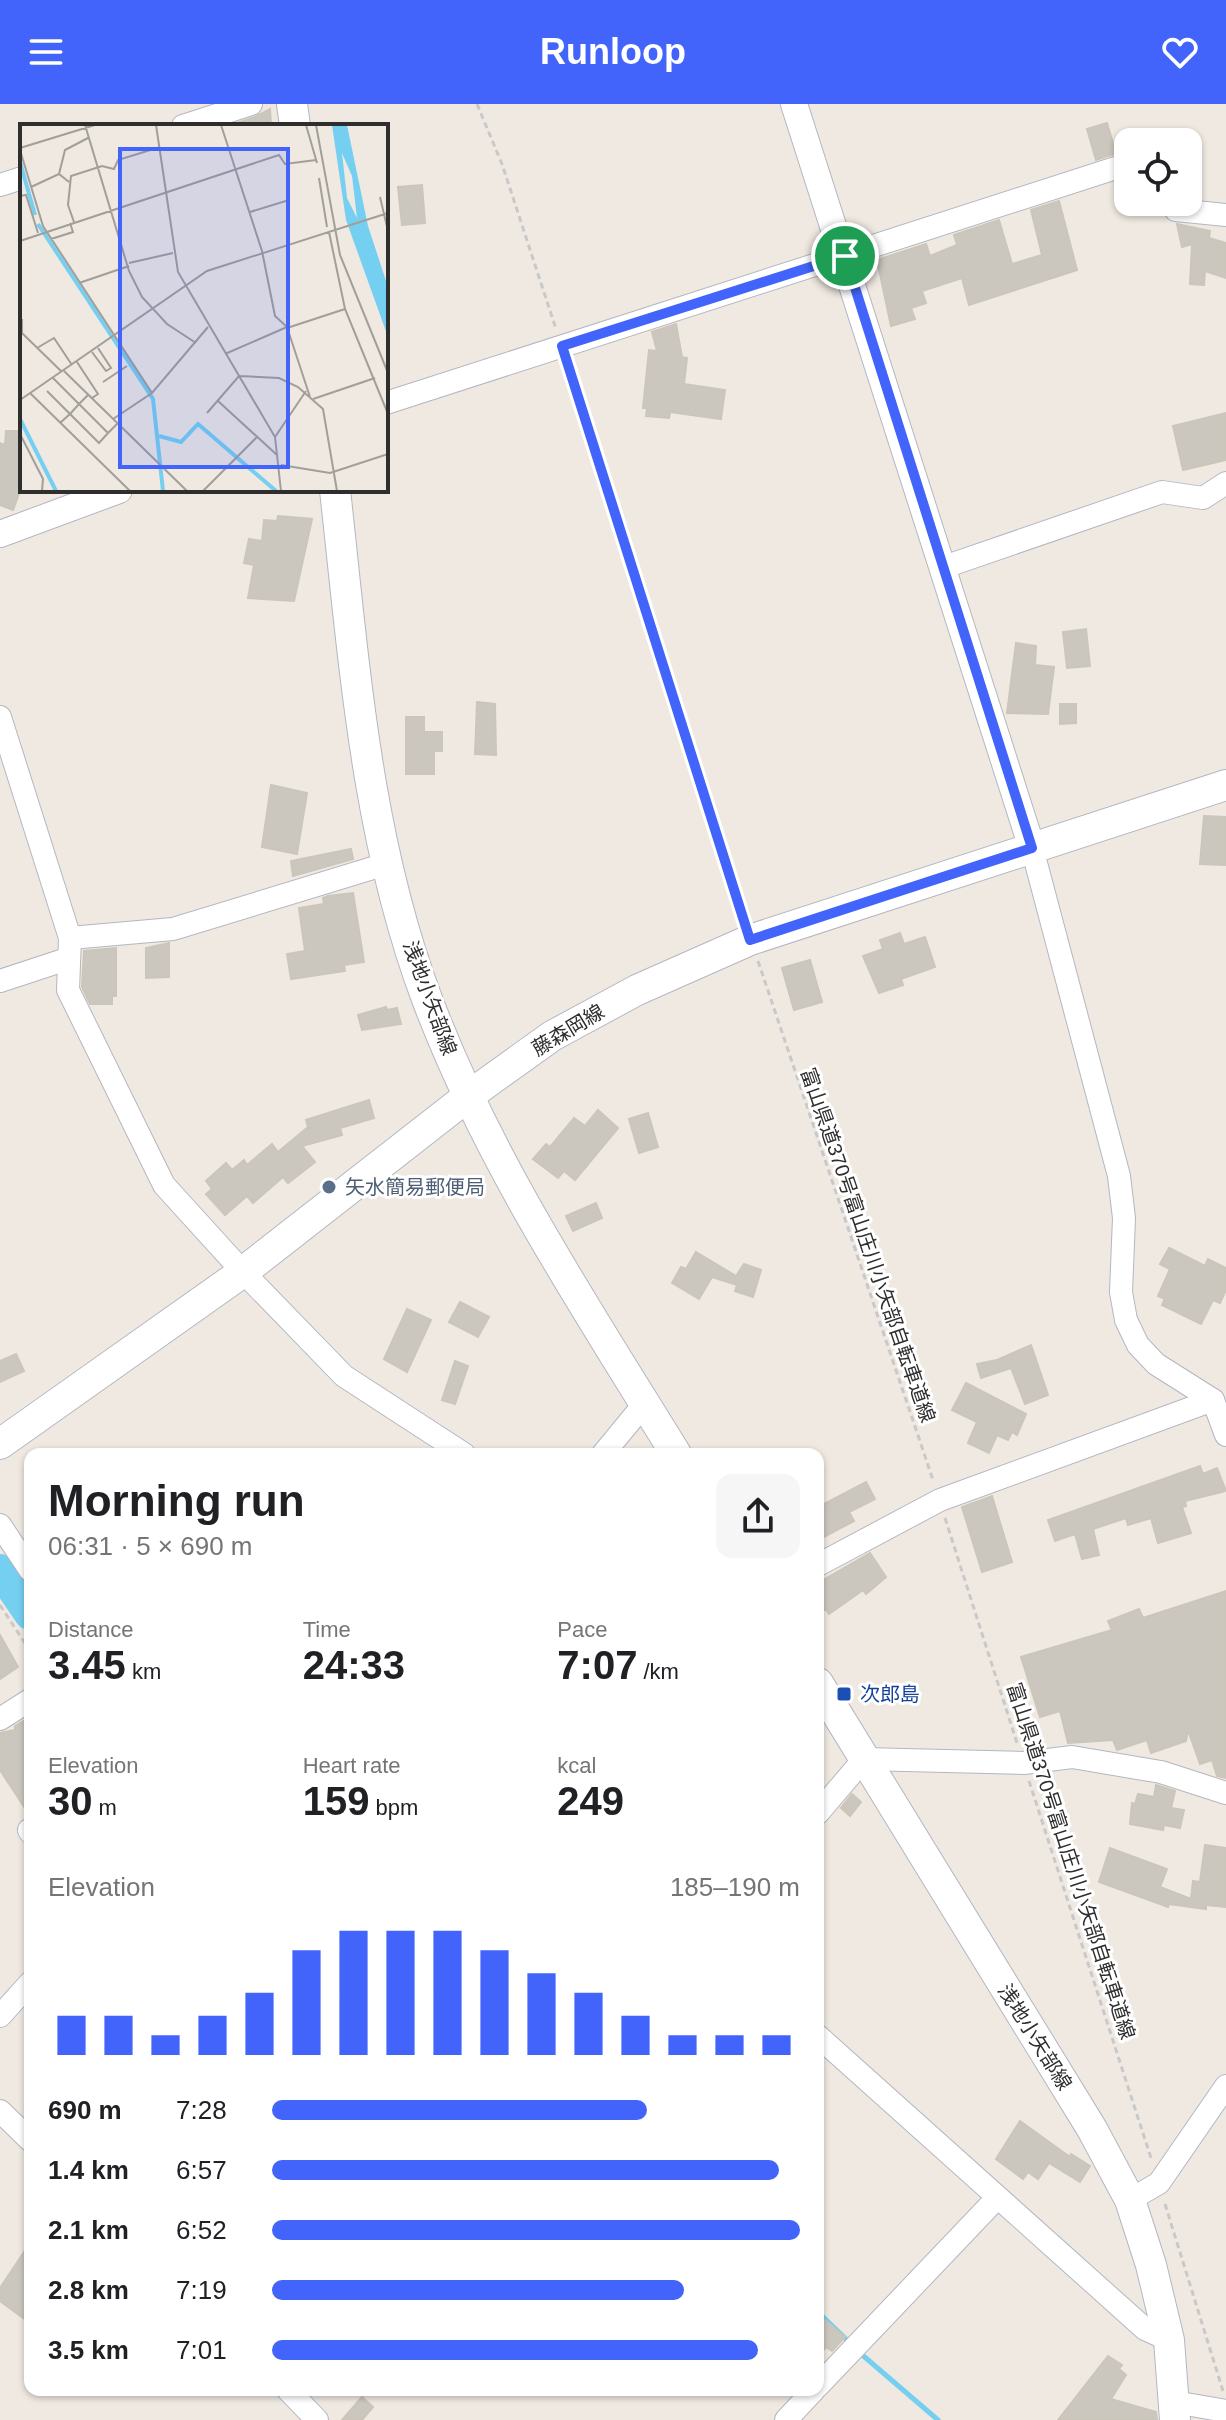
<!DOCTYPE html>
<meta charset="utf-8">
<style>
body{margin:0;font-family:Helvetica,"Noto Sans JP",sans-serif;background:#f6f6f6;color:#202124;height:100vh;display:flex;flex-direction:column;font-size:30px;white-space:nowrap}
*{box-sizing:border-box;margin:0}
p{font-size:26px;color:#757577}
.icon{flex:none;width:44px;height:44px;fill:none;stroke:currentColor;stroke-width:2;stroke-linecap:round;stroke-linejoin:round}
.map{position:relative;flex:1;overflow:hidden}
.side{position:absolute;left:24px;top:1344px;width:800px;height:948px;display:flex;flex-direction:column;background:#fff;border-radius:16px;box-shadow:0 2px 6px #0004}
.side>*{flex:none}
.tools{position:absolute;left:1114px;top:24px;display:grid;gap:16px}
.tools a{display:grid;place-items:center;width:88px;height:88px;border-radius:16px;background:#fff;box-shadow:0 2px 6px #0004;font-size:40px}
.pin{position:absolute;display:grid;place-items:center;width:68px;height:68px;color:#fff;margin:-34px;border:4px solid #fff;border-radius:50%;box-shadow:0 2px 8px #0007}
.round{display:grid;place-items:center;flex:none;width:84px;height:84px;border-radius:16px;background:#f6f6f6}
.headline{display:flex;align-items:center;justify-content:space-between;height:136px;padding:0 24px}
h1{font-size:44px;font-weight:800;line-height:60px}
.figures{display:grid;grid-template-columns:repeat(3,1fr);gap:12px;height:136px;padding:8px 24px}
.figures div{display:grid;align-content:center}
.figures b{font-size:40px;font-weight:800}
.figures small{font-size:22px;font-weight:400}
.figures p{font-size:22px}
.chart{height:224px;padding:16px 24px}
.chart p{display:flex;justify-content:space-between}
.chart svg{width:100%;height:144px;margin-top:8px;stroke:#4264fb;stroke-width:6}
ul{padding:0 24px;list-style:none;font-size:26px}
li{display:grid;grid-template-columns:128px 96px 1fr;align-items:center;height:60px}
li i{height:20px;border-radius:10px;background:#4264fb}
header{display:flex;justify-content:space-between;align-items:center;height:104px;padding:0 24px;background:#4264fb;color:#fff;font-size:36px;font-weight:800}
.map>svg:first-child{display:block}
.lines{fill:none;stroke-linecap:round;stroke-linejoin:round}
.stream{stroke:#75cff0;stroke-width:5}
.river{stroke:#75cff0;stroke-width:32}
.building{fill:#cbc7bf;stroke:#cbc5ba;stroke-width:2}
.minor-casing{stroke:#b4b7c1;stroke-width:24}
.tertiary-casing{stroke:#b4b7c1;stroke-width:28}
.secondary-casing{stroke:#b4b7c1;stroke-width:32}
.path{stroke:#c9c9c9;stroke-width:3;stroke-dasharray:6 4;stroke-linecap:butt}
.minor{stroke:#fff;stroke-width:22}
.tertiary{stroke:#fff;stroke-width:26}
.secondary{stroke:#fff;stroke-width:30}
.route-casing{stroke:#fff;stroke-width:16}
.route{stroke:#4264fb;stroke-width:10}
.service-dot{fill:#5c6f8a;stroke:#fff;stroke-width:3}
.transit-dot{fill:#1a4fb4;stroke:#fff;stroke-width:3}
.labels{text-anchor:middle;stroke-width:6;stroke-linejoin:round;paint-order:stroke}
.street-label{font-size:20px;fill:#2e2e2e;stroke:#fff}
.service-label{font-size:20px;fill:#4e5e75;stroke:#fff;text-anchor:start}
.transit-label{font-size:20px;fill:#164399;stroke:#fff;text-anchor:start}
.inset-river{fill:none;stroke:#75cff0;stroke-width:4}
.inset-road{fill:none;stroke:#a29e99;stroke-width:2}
.view{fill:#4264fb;fill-opacity:0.15;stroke:#4264fb;stroke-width:4}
.inset-edge{fill:none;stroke:#2e2e2e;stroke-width:4}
</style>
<header><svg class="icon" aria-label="menu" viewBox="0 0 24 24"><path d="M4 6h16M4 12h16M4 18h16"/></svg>Runloop<svg class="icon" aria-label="heart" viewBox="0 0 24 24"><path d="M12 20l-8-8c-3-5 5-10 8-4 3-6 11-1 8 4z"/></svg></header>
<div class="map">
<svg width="1226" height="2316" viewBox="0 0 1226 2316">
<rect width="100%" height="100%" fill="#efe9e1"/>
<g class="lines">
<g class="stream">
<path d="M 818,2208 L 850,2239"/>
<path d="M 860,2249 L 938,2316"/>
</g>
<path class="river" d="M 0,1466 L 30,1510"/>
</g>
<g class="building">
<path d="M 270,5 L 271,22 L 228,22 L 255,13 Z"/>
<path d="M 1107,19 L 1116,49 L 1096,56 L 1087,25 Z"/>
<path d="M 422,81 L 425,119 L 402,121 L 398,83 Z"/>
<path d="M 1059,97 L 1077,166 L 969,201 L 962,174 L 922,187 L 926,199 L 911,204 L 915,215 L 891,222 L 877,156 L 926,140 L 930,152 L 957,141 L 954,131 L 999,116 L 1012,160 L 1042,151 L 1031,106 Z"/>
<path d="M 1177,120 L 1210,127 L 1209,134 L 1226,139 L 1226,174 L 1205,167 L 1204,181 L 1190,180 L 1192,140 L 1182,143 Z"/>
<path d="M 676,220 L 682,253 L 687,254 L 684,280 L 725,286 L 721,315 L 670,308 L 669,314 L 646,312 L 647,304 L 643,304 L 649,246 L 657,247 L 652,228 Z"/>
<path d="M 1226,309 L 1226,356 L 1183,366 L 1173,322 Z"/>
<path d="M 6,327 L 22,327 L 22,381 L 13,406 L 0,401 L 0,339 L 5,341 Z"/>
<path d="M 278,412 L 312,415 L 294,497 L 248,494 L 254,461 L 244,459 L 249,435 L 262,437 L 264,416 L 277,417 Z"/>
<path d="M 1086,525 L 1090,562 L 1067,564 L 1063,528 Z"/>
<path d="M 1016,539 L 1036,542 L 1035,561 L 1054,563 L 1048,610 L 1007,609 Z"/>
<path d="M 477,598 L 495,600 L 496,651 L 475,650 Z"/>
<path d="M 1060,600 L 1076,600 L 1076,619 L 1060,620 Z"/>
<path d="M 406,613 L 424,613 L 424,628 L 442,628 L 442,647 L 434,647 L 434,670 L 406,670 Z"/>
<path d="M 271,681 L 307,689 L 297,750 L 262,743 Z"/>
<path d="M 1204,712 L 1226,713 L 1226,761 L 1200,760 Z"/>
<path d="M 351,745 L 353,755 L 293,772 L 291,757 Z"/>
<path d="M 353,789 L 364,858 L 344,861 L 345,867 L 291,875 L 287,850 L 305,847 L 299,804 L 324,800 L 323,794 L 328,792 Z"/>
<path d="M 900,829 L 904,840 L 925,833 L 935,863 L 901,875 L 903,881 L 879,889 L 863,852 L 883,845 L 880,836 Z"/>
<path d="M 169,839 L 169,873 L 146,874 L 146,844 Z"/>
<path d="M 116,844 L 116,892 L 112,892 L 112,900 L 90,900 L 82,883 L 84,847 Z"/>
<path d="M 810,856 L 822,898 L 794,906 L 782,864 Z"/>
<path d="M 386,903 L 387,906 L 397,904 L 401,920 L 362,926 L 358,911 Z"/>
<path d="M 369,996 L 374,1014 L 340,1024 L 342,1031 L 302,1042 L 315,1058 L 288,1079 L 283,1073 L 253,1099 L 247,1092 L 225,1111 L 206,1090 L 212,1085 L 206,1077 L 226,1059 L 232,1066 L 244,1056 L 247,1061 L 272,1040 L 278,1048 L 308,1023 L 306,1016 Z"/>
<path d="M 598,1006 L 618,1024 L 575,1076 L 564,1067 L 558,1074 L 533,1055 L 546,1040 L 550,1043 L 574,1014 L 585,1022 Z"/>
<path d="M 648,1009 L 658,1043 L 639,1049 L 629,1015 Z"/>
<path d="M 596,1099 L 602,1114 L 573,1127 L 566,1112 Z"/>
<path d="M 1169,1144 L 1205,1162 L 1208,1155 L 1226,1164 L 1226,1186 L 1220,1199 L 1213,1196 L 1201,1220 L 1162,1201 L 1165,1195 L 1158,1192 L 1170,1165 L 1160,1160 Z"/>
<path d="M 696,1148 L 736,1172 L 744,1160 L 761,1166 L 753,1193 L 735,1187 L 737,1181 L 712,1173 L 699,1195 L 672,1179 L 681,1163 L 686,1165 Z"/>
<path d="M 460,1198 L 489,1213 L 478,1233 L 449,1218 Z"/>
<path d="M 407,1205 L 431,1216 L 407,1268 L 384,1255 Z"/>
<path d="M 1031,1241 L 1048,1291 L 1025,1300 L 1011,1264 L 981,1274 L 977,1260 L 997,1256 Z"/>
<path d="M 16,1250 L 24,1267 L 0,1278 L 0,1257 Z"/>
<path d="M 455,1257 L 468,1262 L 455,1300 L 442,1296 Z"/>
<path d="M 966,1279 L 1026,1310 L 1017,1331 L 1012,1328 L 1008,1336 L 997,1331 L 989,1349 L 968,1339 L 977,1318 L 952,1306 Z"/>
<path d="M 1200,1362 L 1203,1370 L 1217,1364 L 1226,1387 L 1185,1397 L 1186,1402 L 1182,1403 L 1191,1429 L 1158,1439 L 1151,1414 L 1128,1421 L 1126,1414 L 1093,1425 L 1099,1451 L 1082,1455 L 1075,1430 L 1055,1437 L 1048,1416 Z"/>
<path d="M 866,1378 L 875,1395 L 849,1408 L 854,1417 L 818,1436 L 818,1403 Z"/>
<path d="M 992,1392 L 1012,1458 L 982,1468 L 962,1403 Z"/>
<path d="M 870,1449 L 886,1473 L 866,1490 L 863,1486 L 829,1510 L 826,1505 L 818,1511 L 818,1479 Z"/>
<path d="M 1226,1487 L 1226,1674 L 1217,1672 L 1212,1656 L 1200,1660 L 1188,1626 L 1186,1637 L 1151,1649 L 1147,1636 L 1117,1646 L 1113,1636 L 1068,1639 L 1060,1607 L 1040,1613 L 1021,1553 L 1112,1526 L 1108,1517 L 1139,1505 L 1143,1514 Z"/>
<path d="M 0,1531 L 18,1563 L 0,1575 Z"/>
<path d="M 27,1615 L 30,1615 L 30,1712 L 0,1666 L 0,1629 L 15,1626 L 15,1622 Z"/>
<path d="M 1156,1681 L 1175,1687 L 1171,1704 L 1184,1706 L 1180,1724 L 1164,1721 L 1163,1726 L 1130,1720 L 1132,1699 L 1135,1700 L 1138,1690 L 1154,1693 Z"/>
<path d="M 852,1690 L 861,1698 L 850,1712 L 841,1704 Z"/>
<path d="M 1205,1741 L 1226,1744 L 1226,1803 L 1206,1801 L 1206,1805 L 1169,1800 L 1168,1803 L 1099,1778 L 1110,1744 L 1167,1765 L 1160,1783 L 1191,1795 L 1193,1777 L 1200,1778 Z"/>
<path d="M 1020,2017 L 1070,2053 L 1071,2050 L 1090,2062 L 1080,2078 L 1049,2059 L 1038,2075 L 1028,2068 L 1023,2075 L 996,2055 Z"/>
<path d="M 30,2139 L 30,2219 L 0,2197 L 0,2184 Z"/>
<path d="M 825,2216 L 845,2233 L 832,2247 L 826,2243 L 818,2253 L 818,2224 Z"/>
<path d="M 1108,2252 L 1122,2261 L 1119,2265 L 1126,2271 L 1111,2295 L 1156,2308 L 1157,2316 L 1058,2316 Z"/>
<path d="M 362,2293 L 373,2303 L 362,2316 L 342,2316 Z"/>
</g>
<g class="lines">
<g class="minor-casing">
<g id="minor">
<path d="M 183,22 L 251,0"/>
<path d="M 0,81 L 22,74"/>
<path d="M 1174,98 L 1176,106 L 1226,111"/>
<path d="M 386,299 L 1128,60"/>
<path d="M 944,463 L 1162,388 L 1203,394 L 1226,379"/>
<path d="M 0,613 L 70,834 L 68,886 L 164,1081 L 243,1168 L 344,1272 L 464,1350"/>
<path d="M 1032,744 L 1119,1072 L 1124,1114 L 1121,1188 L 1126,1216 L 1138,1241 L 1156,1260 L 1213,1296 L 1226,1331"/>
<path d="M 70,834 L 173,825 L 386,760"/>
<path d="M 0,877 L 67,855"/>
<path d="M 603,1350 L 645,1299"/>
<path d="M 0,1421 L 30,1466"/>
<path d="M 818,1461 L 940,1396 L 1213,1296"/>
<path d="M 0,1615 L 30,1596"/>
<path d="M 818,1709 L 864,1655 L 1024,1659 L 1072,1653 L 1161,1668 L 1226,1689"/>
<path d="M 29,1726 L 30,1728"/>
<path d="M 0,1912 L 30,1879"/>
<path d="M 818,1932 L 1145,2225 L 1169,2236"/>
<path d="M 0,2007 L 30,2036"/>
<path d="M 1130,2096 L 1159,2079 L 1226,1982"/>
<path d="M 818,2282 L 996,2095"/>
<path d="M 288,2286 L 317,2316"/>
<path d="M 1174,2298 L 1226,2307"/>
<path d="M 786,2316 L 814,2286"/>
</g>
</g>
<g class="tertiary-casing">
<g id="tertiary">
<path d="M 794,0 L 1032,744"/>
<path d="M 0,430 L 119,386"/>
</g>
</g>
<g class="secondary-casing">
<g id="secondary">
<path d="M 292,0 L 295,22"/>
<path d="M 335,386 C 354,557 366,733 427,895 C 488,1057 586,1204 676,1350"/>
<path d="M 0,1340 L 243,1168 L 467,993 L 552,932 L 637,886 L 750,836 L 1226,681"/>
<path d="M 818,1579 L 1092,2025 L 1130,2096 L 1151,2161 L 1169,2236 L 1175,2316"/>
</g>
</g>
<g class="path">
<path d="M 477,0 L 502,60 L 556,225"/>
<path d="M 568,262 L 743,812"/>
<path d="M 758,857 L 933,1376"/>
<path d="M 945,1414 L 1017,1639"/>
<path d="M 0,1501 L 30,1547"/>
<path d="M 1029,1677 L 1151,2054"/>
<path d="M 1165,2100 L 1223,2287"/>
</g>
<use href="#minor" class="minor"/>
<use href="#tertiary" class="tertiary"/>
<use href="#secondary" class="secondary"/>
</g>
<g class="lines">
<g class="route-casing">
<path id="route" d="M 845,152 L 1032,744 L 750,836 L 562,242 Z"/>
</g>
<use href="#route" class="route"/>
</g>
<circle class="service-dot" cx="329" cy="1083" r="8"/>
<rect class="transit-dot" x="836" y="1582" width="16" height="16" rx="4"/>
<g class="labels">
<g class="street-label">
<text transform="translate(430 894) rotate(70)" y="7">浅地小矢部線</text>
<text transform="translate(568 926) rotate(-31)" y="7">藤森岡線</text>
<text transform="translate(868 1141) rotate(71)" y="7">富山県道370号富山庄川小矢部自転車道線</text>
<text transform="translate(1071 1757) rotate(72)" y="7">富山県道370号富山庄川小矢部自転車道線</text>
<text transform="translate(1035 1933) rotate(58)" y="7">浅地小矢部線</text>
</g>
<g class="service-label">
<text x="345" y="1090">矢水簡易郵便局</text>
</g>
<g class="transit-label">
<text x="860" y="1597">次郎島</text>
</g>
</g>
<g transform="translate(20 20)">
<rect width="368" height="368" fill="#efe9e1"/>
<path d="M 312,1 L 327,1 L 348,102 L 368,163 L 368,213 L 326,96 ZM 322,29 L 332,52 L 337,94 L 327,74 Z" fill="#75cff0" fill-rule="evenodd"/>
<path class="inset-river" d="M 0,38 L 15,91M 18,100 L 133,275 L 143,367M 0,295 L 36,367M 139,312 L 161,318 L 178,300 L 256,367"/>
<path class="inset-road" d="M 65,1 L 109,147 L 122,173 L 147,200 L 176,219M 136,1 L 158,148 L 255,313 L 261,367M 201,1 L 242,127 L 255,192 L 267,203 L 290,273M 286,1 L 297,39M 296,1 L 320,131 L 368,249M 0,24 L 75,1M 0,26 L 23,102 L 132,269M 39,50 L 45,26 L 68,14M 299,54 L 307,103M 11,63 L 39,50 L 49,58M 0,72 L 6,71 L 18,109M 360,73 L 368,107M 230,88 L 269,76M 54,98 L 48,81 L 51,52 L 82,42 L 94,45 L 98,36 L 140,23M 309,108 L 325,185 L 368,290M 31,115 L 53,108 L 50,99M 0,117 L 259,31 L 265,40 L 296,36M 109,139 L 153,129M 59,159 L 109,142M 2,195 L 2,209 L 42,248M 267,204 L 325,185M 17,224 L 34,214 L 52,241M 72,228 L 86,247 L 91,244 L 78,224M 205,230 L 267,203M 57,238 L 78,270 L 72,274M 44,247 L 167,367M 33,254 L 59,280 L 69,270M 83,258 L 107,242M 27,267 L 50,290 L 59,280 L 88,309 L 98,299M 10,269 L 110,367M 293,275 L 355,254M 0,276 L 187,147 L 368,89M 198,277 L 257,331M 187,289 L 219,252 L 259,254 L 278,263 L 303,285 L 317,367M 93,295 L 132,269 L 188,203M 40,299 L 50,290 L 79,319 L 88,309M 0,310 L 23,355 L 22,367M 255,313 L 286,267M 261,341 L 310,349 L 368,330M 183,367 L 237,313"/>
<path class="view" d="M 100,25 L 268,25 L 268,343 L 100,343 Z"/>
<rect width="368" height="368" class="inset-edge"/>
</g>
</svg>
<div class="tools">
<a><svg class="icon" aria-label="locate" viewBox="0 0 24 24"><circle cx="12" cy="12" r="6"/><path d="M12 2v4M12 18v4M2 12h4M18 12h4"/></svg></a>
</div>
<div class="pin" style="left:845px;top:152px;background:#1e9e55"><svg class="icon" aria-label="arrive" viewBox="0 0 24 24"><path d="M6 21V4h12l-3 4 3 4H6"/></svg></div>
<section class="side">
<div class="headline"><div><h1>Morning run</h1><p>06:31 · 5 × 690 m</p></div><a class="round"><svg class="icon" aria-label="share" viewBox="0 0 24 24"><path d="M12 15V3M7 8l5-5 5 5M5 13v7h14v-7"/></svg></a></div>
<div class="figures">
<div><p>Distance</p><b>3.45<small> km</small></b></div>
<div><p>Time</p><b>24:33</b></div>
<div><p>Pace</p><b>7:07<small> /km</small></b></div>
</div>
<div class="figures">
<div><p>Elevation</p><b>30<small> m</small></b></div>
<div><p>Heart rate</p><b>159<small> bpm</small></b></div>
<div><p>kcal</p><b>249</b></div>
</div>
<div class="chart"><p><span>Elevation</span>185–190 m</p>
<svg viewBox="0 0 160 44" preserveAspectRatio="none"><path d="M5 44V32M15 44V32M25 44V38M35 44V32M45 44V25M55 44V12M65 44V6M75 44V6M85 44V6M95 44V12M105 44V19M115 44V25M125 44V32M135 44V38M145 44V38M155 44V38"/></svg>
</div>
<ul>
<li><b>690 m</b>7:28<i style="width:71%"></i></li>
<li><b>1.4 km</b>6:57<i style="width:96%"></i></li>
<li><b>2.1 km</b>6:52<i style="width:100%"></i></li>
<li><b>2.8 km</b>7:19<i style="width:78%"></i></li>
<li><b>3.5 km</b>7:01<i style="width:92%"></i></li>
</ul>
</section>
</div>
